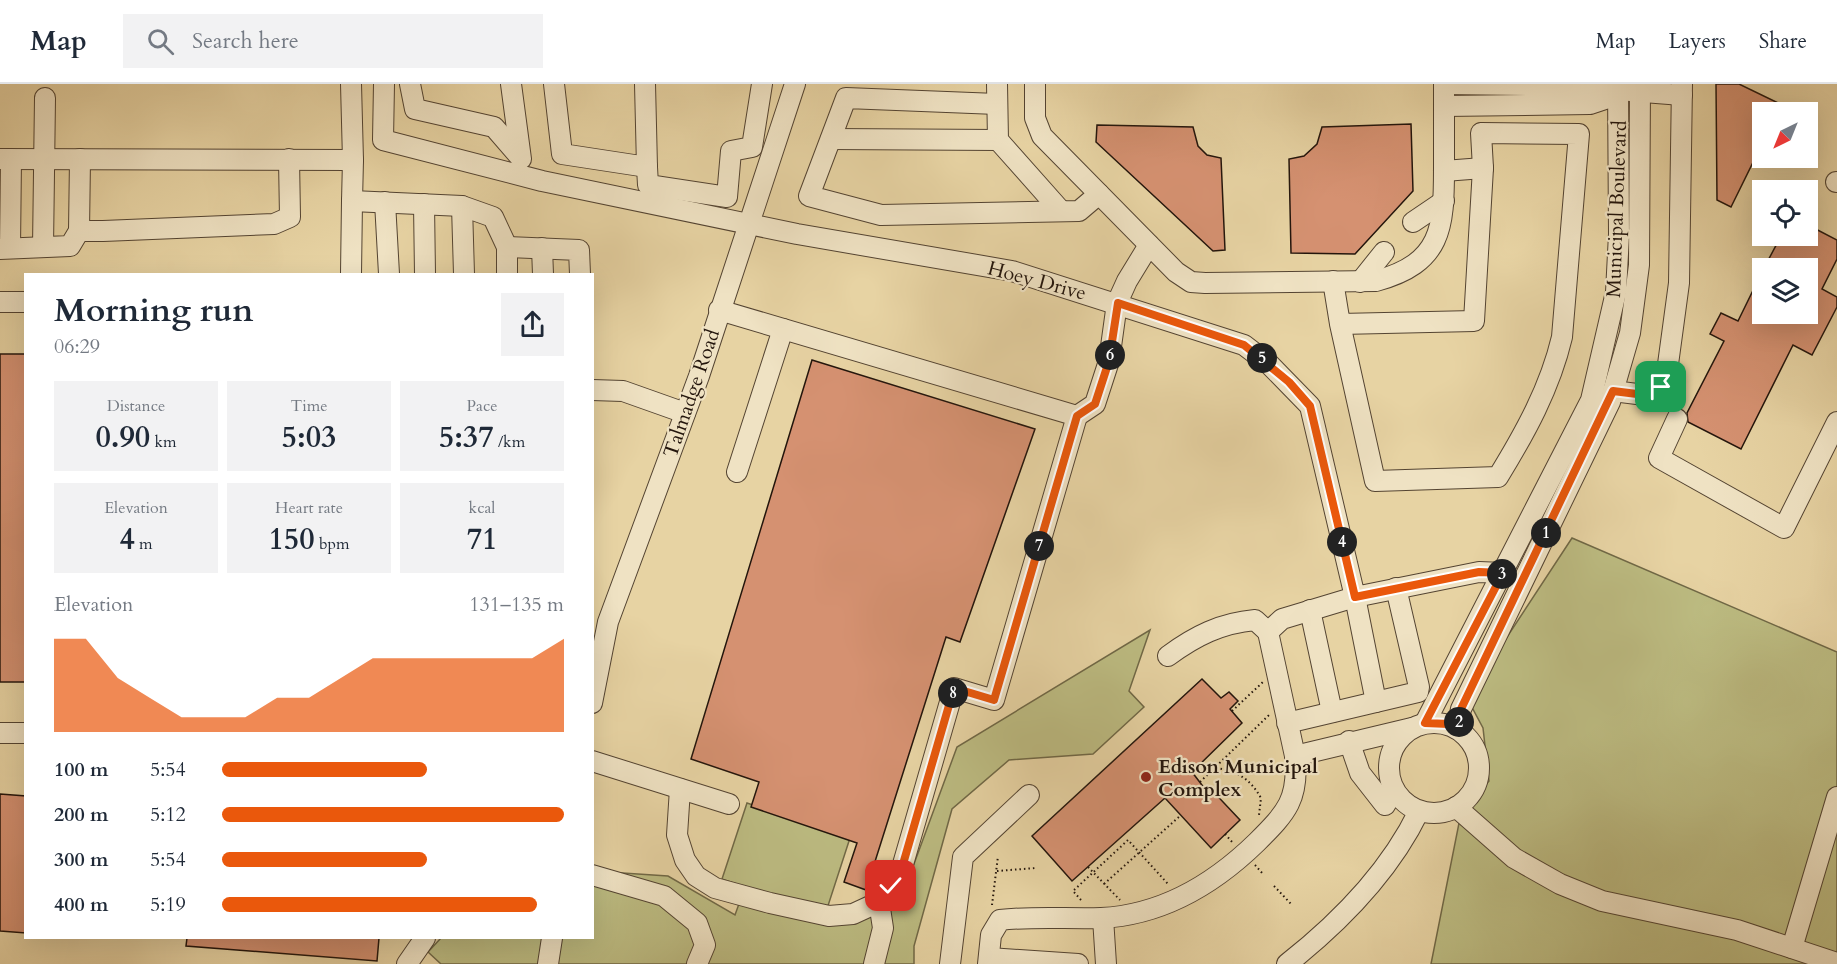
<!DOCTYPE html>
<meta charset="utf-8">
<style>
body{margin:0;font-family:Cardo,serif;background:#f2f2f3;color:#1f2937;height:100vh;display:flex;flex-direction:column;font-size:22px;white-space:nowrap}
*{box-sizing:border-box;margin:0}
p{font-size:20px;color:#747a83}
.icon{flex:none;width:33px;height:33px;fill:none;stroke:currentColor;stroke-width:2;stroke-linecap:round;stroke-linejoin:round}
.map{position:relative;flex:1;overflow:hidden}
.side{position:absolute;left:24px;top:189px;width:570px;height:666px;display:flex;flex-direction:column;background:#fff;border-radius:0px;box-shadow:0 6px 24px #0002}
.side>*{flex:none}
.needle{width:39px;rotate:223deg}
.buttons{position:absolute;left:1752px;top:18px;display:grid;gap:12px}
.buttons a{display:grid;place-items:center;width:66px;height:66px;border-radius:0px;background:#fff;box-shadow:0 6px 24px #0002;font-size:30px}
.pin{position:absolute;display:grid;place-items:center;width:51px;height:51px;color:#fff;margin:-26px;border-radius:12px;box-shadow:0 3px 9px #0006}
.km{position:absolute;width:30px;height:30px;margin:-15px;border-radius:50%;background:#222;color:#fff;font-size:16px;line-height:30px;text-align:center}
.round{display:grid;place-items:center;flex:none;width:63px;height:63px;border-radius:0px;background:#f2f2f3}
.summary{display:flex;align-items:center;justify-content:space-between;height:102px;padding:0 30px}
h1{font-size:33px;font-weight:600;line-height:45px}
.figures{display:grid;grid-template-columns:repeat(3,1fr);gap:9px;height:102px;padding:6px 30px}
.figures div{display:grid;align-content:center;border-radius:0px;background:#f2f2f3;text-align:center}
.figures b{font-size:30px;font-weight:600}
.figures small{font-size:16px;font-weight:400}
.figures p{font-size:16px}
.chart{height:168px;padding:12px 30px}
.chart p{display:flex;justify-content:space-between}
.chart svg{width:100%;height:108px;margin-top:6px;fill:#ea580c;opacity:.7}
ul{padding:0 30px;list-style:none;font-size:20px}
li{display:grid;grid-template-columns:96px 72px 1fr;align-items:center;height:45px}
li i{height:15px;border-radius:8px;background:#ea580c}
header{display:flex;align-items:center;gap:36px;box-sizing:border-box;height:84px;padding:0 30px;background:#fff;border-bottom:2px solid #e0e1e3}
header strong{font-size:28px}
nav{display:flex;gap:33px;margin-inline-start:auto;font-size:21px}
.search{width:420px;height:54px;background:#f2f2f3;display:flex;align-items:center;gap:15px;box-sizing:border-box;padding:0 21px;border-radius:0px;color:#747a83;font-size:22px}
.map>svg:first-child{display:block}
.green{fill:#bcbb81;stroke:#706846;stroke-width:1.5}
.building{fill:#d59171;stroke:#23150c;stroke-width:1.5}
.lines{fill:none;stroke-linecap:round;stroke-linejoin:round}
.minor-casing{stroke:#544432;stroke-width:22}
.path{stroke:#23150c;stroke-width:2;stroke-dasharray:1.5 3;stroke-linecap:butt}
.minor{stroke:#efe2c3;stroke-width:20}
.route-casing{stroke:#fff;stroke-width:12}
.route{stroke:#ea580c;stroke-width:8}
.poi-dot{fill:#8f2418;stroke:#efe2c3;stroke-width:2}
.labels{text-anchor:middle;stroke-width:4.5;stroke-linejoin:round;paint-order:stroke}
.street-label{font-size:20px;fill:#23150c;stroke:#efe2c3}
.poi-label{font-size:20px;font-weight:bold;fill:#23150c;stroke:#efe2c3;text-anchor:start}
</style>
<header>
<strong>Map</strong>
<div class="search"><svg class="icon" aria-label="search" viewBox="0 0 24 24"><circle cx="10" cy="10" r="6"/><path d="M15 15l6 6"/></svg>Search here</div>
<nav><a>Map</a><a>Layers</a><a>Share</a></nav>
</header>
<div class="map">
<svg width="1837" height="880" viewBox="0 0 1837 880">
<rect width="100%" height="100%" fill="#e7d3a3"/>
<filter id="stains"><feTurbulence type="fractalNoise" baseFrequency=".00333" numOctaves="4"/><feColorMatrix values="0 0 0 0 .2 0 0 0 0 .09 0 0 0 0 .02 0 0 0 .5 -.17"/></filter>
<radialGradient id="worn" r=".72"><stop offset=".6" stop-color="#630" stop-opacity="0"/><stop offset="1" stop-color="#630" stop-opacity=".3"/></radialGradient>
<g class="green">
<path d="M 1572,454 L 1837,568 L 1837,880 L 1431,880 L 1461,729 L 1489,697 L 1483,644 L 1467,614 Z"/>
<path d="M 1150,546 L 1129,607 L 1144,623 L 1093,670 L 1009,676 L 952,725 L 914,862 L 914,880 L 441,880 L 428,868 L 441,854 L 592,854 L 593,787 L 668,792 L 735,831 L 745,803 L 722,795 L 747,719 L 850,754 L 823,837 L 907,799 L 957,663 Z"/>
</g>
<g class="building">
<path d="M 1716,0 L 1739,0 L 1797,28 L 1762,28 L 1762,60 L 1731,123 L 1717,116 Z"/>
<path d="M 1411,40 L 1413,107 L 1355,170 L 1291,169 L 1289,75 L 1304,72 L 1317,60 L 1322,43 Z"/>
<path d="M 1097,41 L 1193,43 L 1198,62 L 1207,71 L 1221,74 L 1225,166 L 1213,167 L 1096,58 Z"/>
<path d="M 1808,141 L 1837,156 L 1837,175 L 1822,205 L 1837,213 L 1837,223 L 1812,271 L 1793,261 L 1741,365 L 1688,338 L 1687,329 L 1724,257 L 1710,250 L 1721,229 L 1738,237 L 1762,188 L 1762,230 L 1808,230 L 1808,184 L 1764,184 L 1781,152 L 1808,152 Z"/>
<rect x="0" y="270" width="26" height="328"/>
<path d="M 812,276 L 1035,345 L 960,558 L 946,553 L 866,806 L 844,798 L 857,759 L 751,723 L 759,698 L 691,675 Z"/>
<path d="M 1202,595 L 1221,614 L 1229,608 L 1238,617 L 1230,625 L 1242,639 L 1192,688 L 1205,705 L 1208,702 L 1240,736 L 1211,764 L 1165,714 L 1072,797 L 1032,752 Z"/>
<path d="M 0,710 L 26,712 L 26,849 L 0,847 Z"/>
<path d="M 187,854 L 379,854 L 377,877 L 186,862 Z"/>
</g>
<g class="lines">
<g class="minor-casing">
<g id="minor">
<path d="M 384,0 L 383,56 L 542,97 L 797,150 L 1012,187 L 1244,261 L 1269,280 L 1310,322 L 1355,513 L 1479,488 L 1503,489"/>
<path d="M 410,0 L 415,25 L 494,43 L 520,73"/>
<path d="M 511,0 L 521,75"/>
<path d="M 554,0 L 562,70 L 647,83 L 645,0"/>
<path d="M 997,0 L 998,56 L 1061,127"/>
<path d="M 1035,0 L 1035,34 L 1042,52 L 1176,188 L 1191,198 L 1205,199 L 1376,197 C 1442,179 1444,144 1444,84 C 1444,56 1444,28 1444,0"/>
<path d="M 1444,0 L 1602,2 L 1618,6 L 1682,11"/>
<path d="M 997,20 L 846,14 L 809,112 L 881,131 L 1079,127 L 1099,110"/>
<path d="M 1444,22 L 1590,20 L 1608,14 L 1618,6"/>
<path d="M 831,55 L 998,56"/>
<path d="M 0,75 L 353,76 L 351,0"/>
<path d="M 80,75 L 79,147 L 103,147 L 274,140 L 290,133 L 289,75"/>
<path d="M 353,76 L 352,117 L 462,122 L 493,133 L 507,163 L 507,190"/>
<path d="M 647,83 L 648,101 L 727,113 L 731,67 L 752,63 L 762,0"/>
<path d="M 1444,87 L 1483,84"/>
<path d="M 1836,98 L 1837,98"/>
<path d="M 385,118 L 389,190"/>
<path d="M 424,120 L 425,190"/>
<path d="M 462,122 L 464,190"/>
<path d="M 1413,138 L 1444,117"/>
<path d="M 43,163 L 45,14"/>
<path d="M 507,163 L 579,166 L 580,190"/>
<path d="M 10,164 L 11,75"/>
<path d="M 542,164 L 543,190"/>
<path d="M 0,165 L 70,162 L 79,147"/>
<path d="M 351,190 L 352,117"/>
<path d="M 1333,197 L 1340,240 L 1474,237 L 1483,84 L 1481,49 L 1579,50 L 1562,253 C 1550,304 1525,349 1498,393 L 1375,397 L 1340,240"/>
<path d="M 1360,198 L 1384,168"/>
<path d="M 0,218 L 26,218"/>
<path d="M 592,306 L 623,307 L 685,329"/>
<path d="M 1613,307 L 1645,311 L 1655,307 L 1666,295 L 1679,199 L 1682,0"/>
<path d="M 1077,332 L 1095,320 L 1109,277 L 1117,219 L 1127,197 L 1149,161"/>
<path d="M 1677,335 L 1659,374 L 1784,444 L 1837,338"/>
<path d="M 737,388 L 783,245"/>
<path d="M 1310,526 L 1332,628"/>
<path d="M 1168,572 C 1195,552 1221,539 1255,536 L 1268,548"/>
<path d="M 592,619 L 608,538 L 699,292 L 795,0"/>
<circle cx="1434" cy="684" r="45"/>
<path d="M 1287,639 L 1418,608 L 1419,603 L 1396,504"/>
<path d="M 1425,639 L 1591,316 L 1616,208 L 1619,150 L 1618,0"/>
<path d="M 1457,645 L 1461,625 L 1610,318 L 1630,249 L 1639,181 L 1640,0"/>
<path d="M 0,649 L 26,649"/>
<path d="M 1349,657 L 1360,689 L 1385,721 L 1394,706"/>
<path d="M 1295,672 L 1268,548 L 1282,535 L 1355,513 L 1376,618"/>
<path d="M 592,677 L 729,720"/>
<path d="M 680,705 L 677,751 L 685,776 L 696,792 L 715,804 L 770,819 L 829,832 L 853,830 L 879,818 L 901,787 L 954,604 L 994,616 L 1077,332 L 719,226"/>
<path d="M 1456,723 L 1514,774 L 1560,800 L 1602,817 L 1737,846 L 1837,879"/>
<path d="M 592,791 L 664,812 L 697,839 L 705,861 L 697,880"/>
<path d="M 1103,834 L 1106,880"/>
<path d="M 1792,864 L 1837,713"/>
<path d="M 989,874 L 1078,880"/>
<path d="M 407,880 L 425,854"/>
<path d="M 548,880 L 552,854"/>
<path d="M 874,880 L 883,844 L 879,818"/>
<path d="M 950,880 L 963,773 L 1029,711"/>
<path d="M 988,880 L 991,851 L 1000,836 C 1034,832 1067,835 1101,834 C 1162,831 1214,800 1257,758 C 1287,728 1299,715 1295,672 L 1412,644"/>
<path d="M 1287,880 C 1339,839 1390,787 1419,727"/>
</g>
</g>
<g class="path">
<path d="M 1232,627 L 1263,598"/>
<path d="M 1216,684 C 1238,687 1250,695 1261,714 L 1259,731"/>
<path d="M 1200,698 L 1269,631"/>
<path d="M 1225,750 L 1233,759"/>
<path d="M 1255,781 L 1263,790"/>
<path d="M 1088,783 L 1120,816"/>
<path d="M 997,787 L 1036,784"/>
<path d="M 1104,800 L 1181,731"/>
<path d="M 1274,802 L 1292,821"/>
<path d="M 1081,816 L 1073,807 L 1128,756 L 1168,800"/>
<path d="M 992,821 L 998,772"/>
</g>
<use href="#minor" class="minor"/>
</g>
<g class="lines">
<g class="route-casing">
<path id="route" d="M 891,802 L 901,787 L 954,604 L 994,616 L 1077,332 L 1095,320 L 1109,277 L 1118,219 L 1244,261 L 1289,298 L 1310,322 L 1355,513 L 1479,488 L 1503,489 L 1425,639 L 1449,640 L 1457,645 L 1461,625 L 1613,307 L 1645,311 L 1661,303"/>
</g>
<use href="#route" class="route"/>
</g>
<circle class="poi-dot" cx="1146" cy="693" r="6"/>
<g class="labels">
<g class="street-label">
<text transform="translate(1616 125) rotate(-88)" y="7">Municipal Boulevard</text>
<text transform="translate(1037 196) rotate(15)" y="7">Hoey Drive</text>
<text transform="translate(691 309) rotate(-71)" y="7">Talmadge Road</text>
</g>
<g class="poi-label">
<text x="1158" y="689">Edison Municipal<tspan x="1158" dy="23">Complex</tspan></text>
</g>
</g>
<rect width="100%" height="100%" filter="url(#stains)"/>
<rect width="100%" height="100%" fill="url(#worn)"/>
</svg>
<div class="buttons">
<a><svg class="needle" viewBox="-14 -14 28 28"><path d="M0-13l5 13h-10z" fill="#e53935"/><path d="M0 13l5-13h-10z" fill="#747a83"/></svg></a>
<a><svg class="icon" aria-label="locate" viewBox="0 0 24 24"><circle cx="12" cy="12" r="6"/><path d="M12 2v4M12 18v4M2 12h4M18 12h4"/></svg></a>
<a><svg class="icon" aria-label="layers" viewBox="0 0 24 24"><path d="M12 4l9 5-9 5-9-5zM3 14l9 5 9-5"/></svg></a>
</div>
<div class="pin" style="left:1661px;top:303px;background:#1e9e55"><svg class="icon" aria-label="arrive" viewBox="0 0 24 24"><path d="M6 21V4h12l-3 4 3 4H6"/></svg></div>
<div class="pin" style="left:891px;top:802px;background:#d93025"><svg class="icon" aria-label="check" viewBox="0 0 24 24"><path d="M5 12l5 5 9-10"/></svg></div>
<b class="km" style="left:1546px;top:449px">1</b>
<b class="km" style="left:1459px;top:638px">2</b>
<b class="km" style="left:1502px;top:490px">3</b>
<b class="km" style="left:1342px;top:458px">4</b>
<b class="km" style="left:1262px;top:274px">5</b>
<b class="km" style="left:1110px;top:271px">6</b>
<b class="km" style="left:1039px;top:462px">7</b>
<b class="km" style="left:953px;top:609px">8</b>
<section class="side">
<div class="summary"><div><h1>Morning run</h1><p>06:29</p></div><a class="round"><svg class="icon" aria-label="share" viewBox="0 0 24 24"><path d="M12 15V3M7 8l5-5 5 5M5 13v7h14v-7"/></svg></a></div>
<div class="figures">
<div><p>Distance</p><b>0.90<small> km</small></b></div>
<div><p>Time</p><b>5:03</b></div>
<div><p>Pace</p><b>5:37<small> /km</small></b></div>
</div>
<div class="figures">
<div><p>Elevation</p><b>4<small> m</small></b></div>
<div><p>Heart rate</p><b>150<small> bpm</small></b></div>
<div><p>kcal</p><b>71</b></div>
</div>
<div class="chart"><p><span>Elevation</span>131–135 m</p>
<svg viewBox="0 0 160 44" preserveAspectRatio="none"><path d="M0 44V6L10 6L20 22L30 30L40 38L50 38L60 38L70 30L80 30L90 22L100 14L110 14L120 14L130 14L140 14L150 14L160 6V44z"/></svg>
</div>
<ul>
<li><b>100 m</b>5:54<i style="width:60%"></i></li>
<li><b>200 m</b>5:12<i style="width:100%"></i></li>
<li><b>300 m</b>5:54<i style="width:60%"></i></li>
<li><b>400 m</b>5:19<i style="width:92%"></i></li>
</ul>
</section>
</div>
